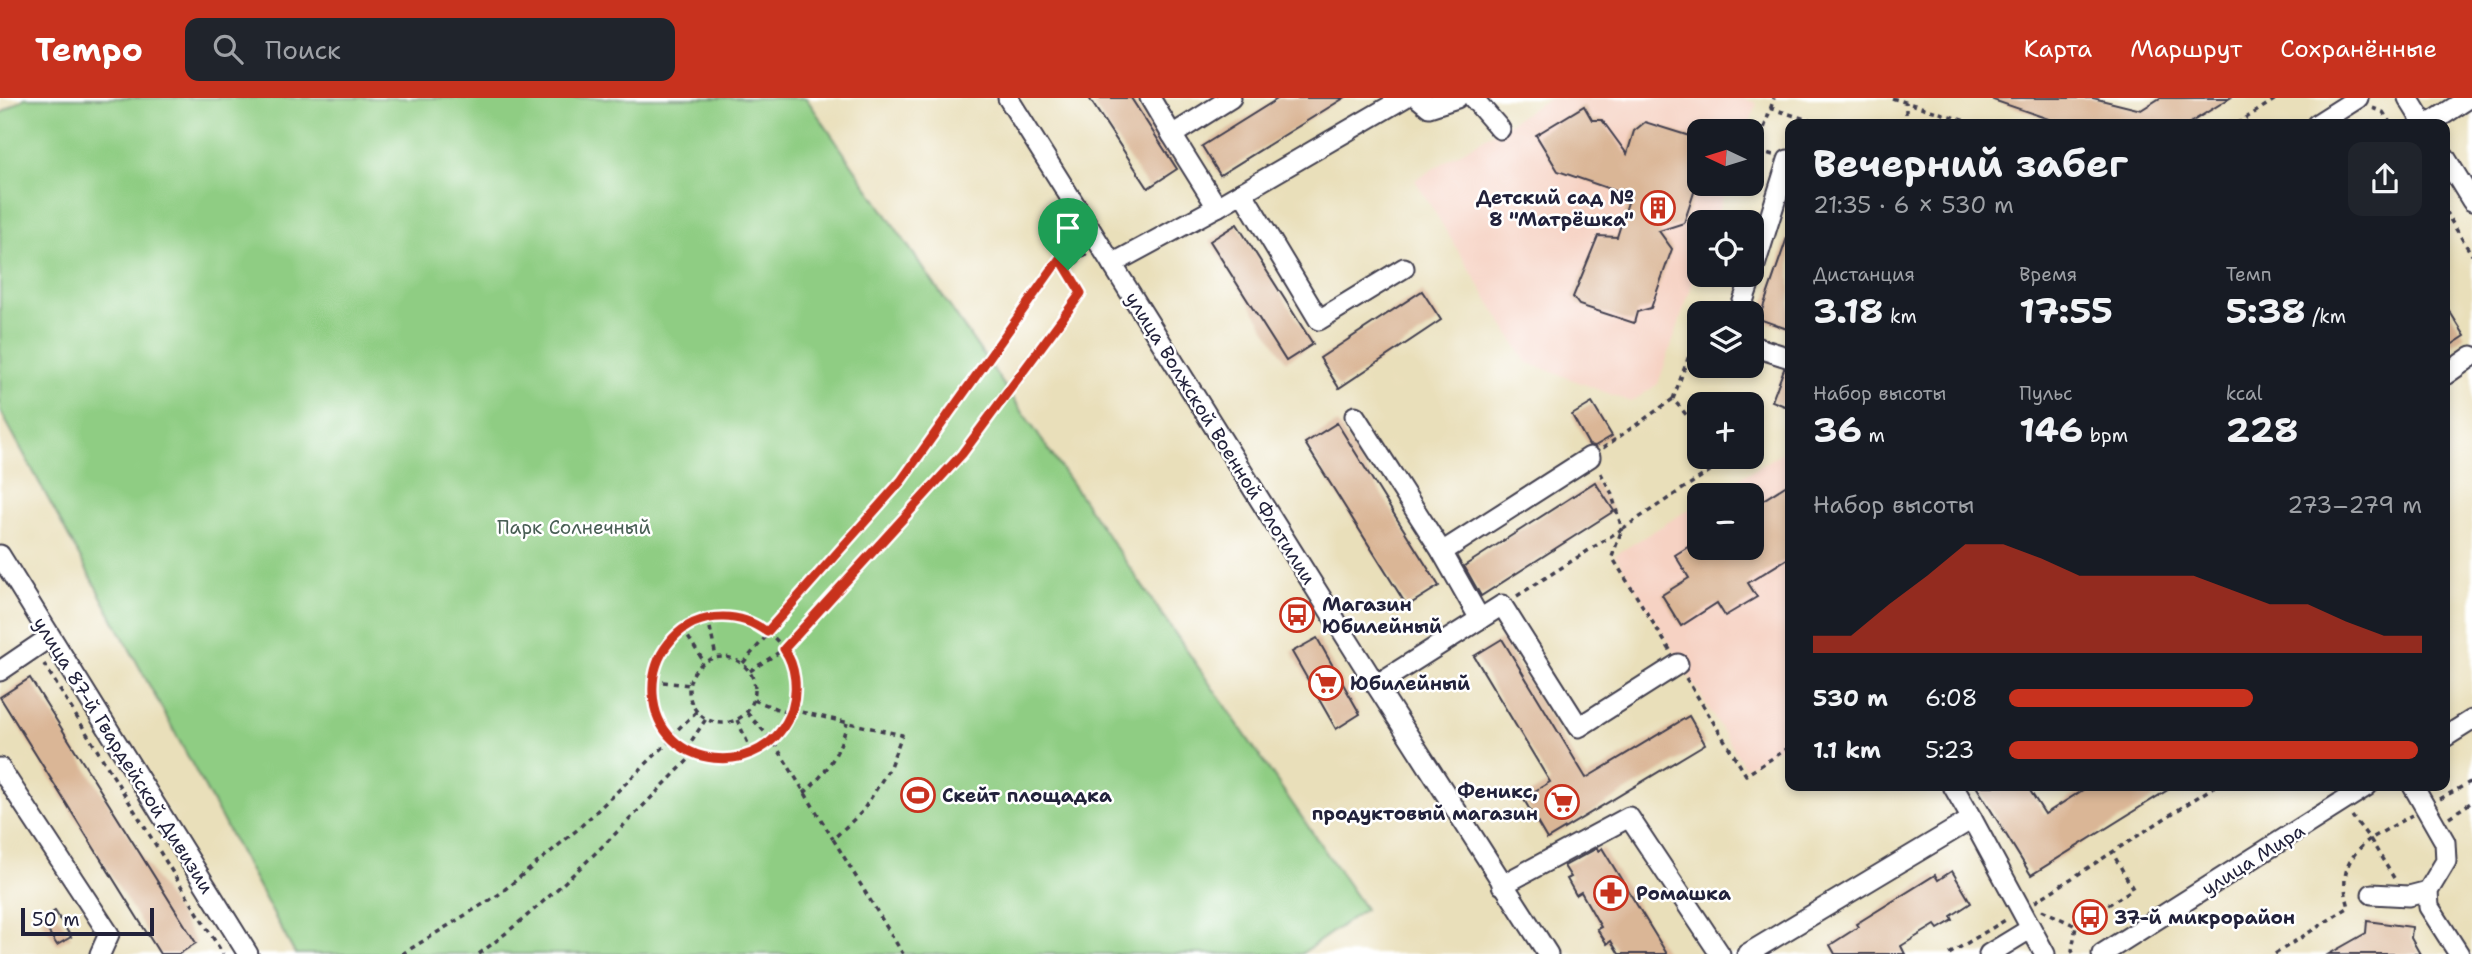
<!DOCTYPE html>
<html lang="ru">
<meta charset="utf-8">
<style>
body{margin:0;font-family:"Shantell Sans",sans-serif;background:#20242c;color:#f1f3f6;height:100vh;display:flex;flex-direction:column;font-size:26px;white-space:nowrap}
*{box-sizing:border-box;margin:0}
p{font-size:23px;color:#9ea1a6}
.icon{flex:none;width:38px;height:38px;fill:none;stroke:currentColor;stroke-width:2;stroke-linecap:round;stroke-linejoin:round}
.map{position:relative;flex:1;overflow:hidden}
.details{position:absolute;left:1785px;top:21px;width:665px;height:672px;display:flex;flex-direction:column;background:#171b24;border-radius:14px;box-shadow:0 4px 10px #0003}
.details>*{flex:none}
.needle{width:46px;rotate:274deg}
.fabs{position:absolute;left:1687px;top:21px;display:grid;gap:14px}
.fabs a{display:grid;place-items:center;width:77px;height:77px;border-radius:14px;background:#171b24;box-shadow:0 4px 10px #0003;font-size:35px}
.scale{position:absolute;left:21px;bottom:18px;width:133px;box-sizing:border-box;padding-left:7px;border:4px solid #22223b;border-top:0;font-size:19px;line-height:24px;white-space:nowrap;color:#22223b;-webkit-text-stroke:5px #fff;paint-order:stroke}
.pin{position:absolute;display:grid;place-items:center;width:60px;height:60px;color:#fff;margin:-72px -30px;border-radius:50% 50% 50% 0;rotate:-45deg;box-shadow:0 0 7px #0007}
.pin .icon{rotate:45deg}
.round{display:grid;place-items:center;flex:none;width:74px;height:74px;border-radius:14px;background:#20242c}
.overview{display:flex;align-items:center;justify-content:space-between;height:119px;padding:0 28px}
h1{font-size:38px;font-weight:700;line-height:52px}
.figures{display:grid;grid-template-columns:repeat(3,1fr);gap:10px;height:119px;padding:7px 28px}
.figures div{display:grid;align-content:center}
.figures b{font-size:35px;font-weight:700}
.figures small{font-size:19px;font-weight:400}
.figures p{font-size:19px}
.chart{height:196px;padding:14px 28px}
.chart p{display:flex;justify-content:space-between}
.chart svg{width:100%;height:126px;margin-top:7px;fill:#c8321e;opacity:.7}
ul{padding:0 28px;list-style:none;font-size:23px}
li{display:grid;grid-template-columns:112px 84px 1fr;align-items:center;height:52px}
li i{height:18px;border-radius:9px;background:#c8321e}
header{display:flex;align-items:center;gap:42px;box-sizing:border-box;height:98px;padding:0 35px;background:#c8321e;color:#fff}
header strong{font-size:33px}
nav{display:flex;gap:38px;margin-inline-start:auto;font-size:24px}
.search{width:490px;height:63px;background:#20242c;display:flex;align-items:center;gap:18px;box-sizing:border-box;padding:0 24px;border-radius:14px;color:#9ea1a6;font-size:26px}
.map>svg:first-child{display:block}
.built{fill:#f6d2c3}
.green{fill:#8fcd83;stroke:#58785f;stroke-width:2}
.building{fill:#dab696}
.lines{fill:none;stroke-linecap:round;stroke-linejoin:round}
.minor-casing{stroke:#403e4e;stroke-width:23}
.path{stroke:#403e4e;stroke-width:3.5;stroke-dasharray:5 5;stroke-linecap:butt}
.minor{stroke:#fff;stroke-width:19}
.route-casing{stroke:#fff;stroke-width:14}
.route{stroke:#c8321e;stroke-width:9}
.labels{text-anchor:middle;stroke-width:5;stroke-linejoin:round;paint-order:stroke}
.poi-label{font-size:19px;font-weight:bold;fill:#22223b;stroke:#fff;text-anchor:start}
.street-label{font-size:19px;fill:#22223b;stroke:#fff}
.park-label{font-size:19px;fill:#485e54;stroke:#fff}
</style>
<header>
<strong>Tempo</strong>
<div class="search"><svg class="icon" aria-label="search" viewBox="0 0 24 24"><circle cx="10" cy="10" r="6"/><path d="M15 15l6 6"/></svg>Поиск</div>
<nav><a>Карта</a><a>Маршрут</a><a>Сохранённые</a></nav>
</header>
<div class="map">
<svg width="2472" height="856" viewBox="0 0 2472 856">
<rect width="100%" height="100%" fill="#fff"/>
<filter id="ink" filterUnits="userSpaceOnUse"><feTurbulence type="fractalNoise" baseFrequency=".0143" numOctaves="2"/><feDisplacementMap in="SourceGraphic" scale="14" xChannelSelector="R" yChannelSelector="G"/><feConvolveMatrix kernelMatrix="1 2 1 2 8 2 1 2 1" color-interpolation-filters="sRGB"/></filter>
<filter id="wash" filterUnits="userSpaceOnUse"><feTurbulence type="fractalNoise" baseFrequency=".00686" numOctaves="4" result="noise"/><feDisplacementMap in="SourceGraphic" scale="28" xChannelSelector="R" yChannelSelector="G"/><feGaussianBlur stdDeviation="1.57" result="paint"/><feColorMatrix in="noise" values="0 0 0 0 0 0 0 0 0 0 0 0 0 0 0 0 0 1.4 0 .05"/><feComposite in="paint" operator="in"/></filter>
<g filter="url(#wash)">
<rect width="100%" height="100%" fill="#e9dfba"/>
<g class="built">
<path d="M 1550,0 L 1742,0 L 1757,5 L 1747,33 L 1699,33 L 1699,86 L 1728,86 L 1714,124 L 1699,124 L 1699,167 L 1658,286 L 1631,304 L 1526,264 L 1415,82 Z"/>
<path d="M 1786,352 L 1790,353 L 1790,642 L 1745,670 L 1615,457 L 1699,405 L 1699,450 L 1752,450 L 1752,397 L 1712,397 Z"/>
</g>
<path class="green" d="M 25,0 L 806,0 L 1365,811 L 1301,856 L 295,856 L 0,312 L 0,16 Z"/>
<g id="blocks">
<g class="building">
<path d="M 1089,0 L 1131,0 L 1177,71 L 1148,90 Z"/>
<path d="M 1279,0 L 1344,0 L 1220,77 L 1202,48 Z"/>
<path d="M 1994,0 L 2093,0 L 2141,12 L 2160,0 L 2230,0 L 2188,26 L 2063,26 L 1993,2 Z"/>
<path d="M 1584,8 L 1592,22 L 1602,22 L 1627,56 L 1634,33 L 1645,24 L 1699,41 L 1695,57 L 1699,62 L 1699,79 L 1684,125 L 1659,133 L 1672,151 L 1651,210 L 1637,214 L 1634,225 L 1579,207 L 1573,199 L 1598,138 L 1617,139 L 1630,98 L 1558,73 L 1536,37 Z"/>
<path d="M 1237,126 L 1313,246 L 1286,263 L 1210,143 Z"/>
<path d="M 1788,137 L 1790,138 L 1790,232 L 1759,221 Z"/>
<path d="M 1422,193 L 1441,222 L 1339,290 L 1320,260 Z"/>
<path d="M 2445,206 L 2465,238 L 2445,251 Z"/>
<path d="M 1784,271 L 1790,272 L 1790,310 L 1772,303 Z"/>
<path d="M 1592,305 L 1612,338 L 1595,348 L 1589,347 L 1572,317 Z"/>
<path d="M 1337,325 L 1439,488 L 1407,508 L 1305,345 Z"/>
<path d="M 1595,384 L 1614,413 L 1481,498 L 1464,468 Z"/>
<path d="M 1790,385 L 1790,459 L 1748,485 L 1757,499 L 1725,518 L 1717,505 L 1681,528 L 1662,497 L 1689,480 L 1675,457 L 1699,442 L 1699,450 L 1752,450 L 1752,409 Z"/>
<path d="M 1317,540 L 1360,616 L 1336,631 L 1292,554 Z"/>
<path d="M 1502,541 L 1586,680 L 1689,618 L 1705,646 L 1547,741 L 1523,700 L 1550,684 L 1474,558 Z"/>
<path d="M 30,580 L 196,845 L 179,856 L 160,856 L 0,599 Z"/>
<path d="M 1976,688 L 2027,688 L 2045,716 L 2089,688 L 2174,688 L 2031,777 Z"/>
<path d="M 1597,750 L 1598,753 L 1602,750 L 1667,856 L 1619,856 L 1611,843 L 1607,846 L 1597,831 L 1601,829 L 1581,794 L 1576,797 L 1567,781 L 1571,779 L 1564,768 Z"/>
<path d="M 1952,773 L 1971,805 L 1951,818 L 1953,822 L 1938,831 L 1935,827 L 1901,848 L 1905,856 L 1835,856 L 1830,847 L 1858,829 L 1856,826 L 1935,777 L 1938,782 Z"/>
<path d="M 55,813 L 71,839 L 57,847 L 41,822 Z"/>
<path d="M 2367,823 L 2412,829 L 2411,840 L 2420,856 L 2329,856 L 2366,835 Z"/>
</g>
</g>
</g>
<g filter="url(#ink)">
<use href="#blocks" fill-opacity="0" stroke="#403e4e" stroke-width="2"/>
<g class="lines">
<g class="minor-casing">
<g id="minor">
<path d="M 1008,0 L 1376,587 L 1548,856"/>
<path d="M 1150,0 L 1172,37 L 1231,0"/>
<path d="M 1418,0 L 1429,9 L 1457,0"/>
<path d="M 1473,0 L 1500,31"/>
<path d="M 2408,0 L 2424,26"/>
<path d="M 2317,26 L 2358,0"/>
<path d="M 2429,26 L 2469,0"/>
<path d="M 1172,37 L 1217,109"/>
<path d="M 2445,59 L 2472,103"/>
<path d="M 1242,94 L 1319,222 L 1404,170"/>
<path d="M 1112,166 L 1217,109 L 1404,0"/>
<path d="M 1752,177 L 1788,62"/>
<path d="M 1739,215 L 1752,177"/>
<path d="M 1752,248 L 1790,260"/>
<path d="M 2445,277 L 2472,258"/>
<path d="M 1355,318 L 1442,454 L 1480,521"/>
<path d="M 1442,454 L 1590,359"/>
<path d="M 0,457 L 248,856"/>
<path d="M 0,573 L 50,539"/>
<path d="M 1376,587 L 1502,507 L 1579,629 L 1678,566"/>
<path d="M 2445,639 L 2472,622"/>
<path d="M 0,670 L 109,836 L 100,856"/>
<path d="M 1953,688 L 1972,721"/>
<path d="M 2413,688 L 2445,744 L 2446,763 L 2428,793 L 2429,809 L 2459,856"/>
<path d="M 1502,787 L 1629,719 L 1720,856"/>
<path d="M 2372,796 L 2409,798 L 2428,793"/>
<path d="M 1747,856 L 1972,721 L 2045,856"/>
<path d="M 1989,856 L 2030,831"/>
<path d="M 2102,856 L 2367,688"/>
</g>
</g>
<g class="path">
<path d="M 1892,0 L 1975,26"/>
<path d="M 1770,10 L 1821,26"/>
<path d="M 2373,10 L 2383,14 L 2391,26"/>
<path d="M 1906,26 L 1906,4"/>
<path d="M 2237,26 L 2277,0"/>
<path d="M 1773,57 L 1757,52 L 1774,0"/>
<path d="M 2445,113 L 2472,157"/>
<path d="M 1699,231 L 1673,301 L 1699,332"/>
<path d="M 1603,350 L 1673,301"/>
<path d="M 1517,498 L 1622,431 L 1611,394 L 1599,372"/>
<circle cx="724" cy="590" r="71"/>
<path d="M 708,520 L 716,559"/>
<path d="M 683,531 L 704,564"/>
<path d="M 767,534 L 901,383 L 1060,160 L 1068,172 L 1087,155"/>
<path d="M 1670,552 L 1612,459 L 1622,431 L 1725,363 L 1722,359"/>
<circle cx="722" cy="592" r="33"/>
<path d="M 743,565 L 769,535"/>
<path d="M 44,566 L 223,856"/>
<path d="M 750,573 L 784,551 L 962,356 L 1081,195 L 1068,172"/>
<path d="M 1686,580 L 1746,677 L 1790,649"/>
<path d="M 653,583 L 690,587"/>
<path d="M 754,602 L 790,616"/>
<path d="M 792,612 L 902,637 L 889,671 L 862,714 L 833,741 L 903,856"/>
<path d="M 747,615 L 773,643 L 833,741"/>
<path d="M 737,622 L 753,656"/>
<path d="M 671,638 L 697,613"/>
<path d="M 686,651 L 706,621"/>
<path d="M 804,695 C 827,675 840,654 847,625"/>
<path d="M 2440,701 L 2472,683"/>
<path d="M 2449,719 L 2472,704"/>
<path d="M 2394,780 L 2370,741 L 2412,717"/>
<path d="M 2035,804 L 2215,688"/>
<path d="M 2108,807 L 2133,791 L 2112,754"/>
<path d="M 2042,812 L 2076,828 L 2072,853 L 2074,856"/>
<path d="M 2090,819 L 2100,835"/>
<path d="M 402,856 L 498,797 L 577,732 L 673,640"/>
<path d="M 479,856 C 558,797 626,725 695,655"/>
<path d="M 1949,856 L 2007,821"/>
<path d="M 2275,856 L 2349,809 C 2340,779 2345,761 2370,741 L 2352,718"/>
</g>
<use href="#minor" class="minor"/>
</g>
</g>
<g class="lines" filter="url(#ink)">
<g class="route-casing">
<path id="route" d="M 1060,160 L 1081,195 L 962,356 L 784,551 C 796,568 798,592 792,612 C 766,684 657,674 653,596 C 652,578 657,560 668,546 C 692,514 736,511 767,534 L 901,383 Z"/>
</g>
<use href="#route" class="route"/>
</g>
<defs>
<g id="building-ring" transform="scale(1.75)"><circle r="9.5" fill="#fff" stroke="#c8321e" stroke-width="1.5"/><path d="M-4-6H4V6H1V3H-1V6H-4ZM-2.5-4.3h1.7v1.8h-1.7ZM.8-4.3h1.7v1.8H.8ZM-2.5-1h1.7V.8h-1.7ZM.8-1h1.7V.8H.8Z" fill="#c8321e"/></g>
<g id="bus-ring" transform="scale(1.75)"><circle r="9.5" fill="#fff" stroke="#c8321e" stroke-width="1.5"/><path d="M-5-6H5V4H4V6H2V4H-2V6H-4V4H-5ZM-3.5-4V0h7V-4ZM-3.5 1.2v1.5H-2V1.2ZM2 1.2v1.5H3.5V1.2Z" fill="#c8321e"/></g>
<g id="supermarket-ring" transform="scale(1.75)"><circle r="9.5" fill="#fff" stroke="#c8321e" stroke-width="1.5"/><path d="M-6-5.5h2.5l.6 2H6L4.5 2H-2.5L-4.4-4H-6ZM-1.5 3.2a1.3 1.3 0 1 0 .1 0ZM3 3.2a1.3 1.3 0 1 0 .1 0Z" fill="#c8321e"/></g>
<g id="stadium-ring" transform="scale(1.75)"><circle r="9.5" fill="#fff" stroke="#c8321e" stroke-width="1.5"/><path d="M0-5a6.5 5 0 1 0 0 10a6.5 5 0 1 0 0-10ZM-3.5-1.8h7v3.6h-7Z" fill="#c8321e"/></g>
<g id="pharmacy-ring" transform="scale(1.75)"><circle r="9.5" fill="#fff" stroke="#c8321e" stroke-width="1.5"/><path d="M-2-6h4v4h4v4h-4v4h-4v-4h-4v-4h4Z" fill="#c8321e"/></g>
</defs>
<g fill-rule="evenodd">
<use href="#building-ring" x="1658" y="110"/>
<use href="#bus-ring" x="1297" y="517"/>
<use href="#supermarket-ring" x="1326" y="585"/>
<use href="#stadium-ring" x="918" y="697"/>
<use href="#supermarket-ring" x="1562" y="704"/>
<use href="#pharmacy-ring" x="1611" y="795"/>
<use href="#bus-ring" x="2090" y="819"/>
</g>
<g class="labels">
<g class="poi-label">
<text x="1634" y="106" text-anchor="end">Детский сад №<tspan x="1634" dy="22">8 "Матрёшка"</tspan></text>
<text x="1322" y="513">Магазин<tspan x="1322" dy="22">Юбилейный</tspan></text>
<text x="1350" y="592">Юбилейный</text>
<text x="1538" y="700" text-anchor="end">Феникс,<tspan x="1538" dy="22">продуктовый магазин</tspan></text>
<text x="942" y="704">Скейт площадка</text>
<text x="1636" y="802">Ромашка</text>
<text x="2114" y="826">37-й микрорайон</text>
</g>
<g class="street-label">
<text transform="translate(1221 340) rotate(58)" y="7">улица Волжской Военной Флотилии</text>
<text transform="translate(124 657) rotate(58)" y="7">улица 87-й Гвардейской Дивизии</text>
<text transform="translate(2253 761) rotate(-32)" y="7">улица Мира</text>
</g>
<g class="park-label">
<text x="574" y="436">Парк Солнечный</text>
</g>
</g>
</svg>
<div class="fabs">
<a><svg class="needle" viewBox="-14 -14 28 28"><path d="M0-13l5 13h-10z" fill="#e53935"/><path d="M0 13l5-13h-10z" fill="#9ea1a6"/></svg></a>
<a><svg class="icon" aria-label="locate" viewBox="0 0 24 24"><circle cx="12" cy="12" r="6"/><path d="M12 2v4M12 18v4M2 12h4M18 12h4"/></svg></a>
<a><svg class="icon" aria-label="layers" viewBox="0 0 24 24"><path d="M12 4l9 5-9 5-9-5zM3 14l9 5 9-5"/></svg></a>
<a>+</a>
<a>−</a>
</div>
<div class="scale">50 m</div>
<div class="pin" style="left:1068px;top:172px;background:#1e9e55"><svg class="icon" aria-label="arrive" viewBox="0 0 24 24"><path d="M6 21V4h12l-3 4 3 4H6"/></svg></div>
<section class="details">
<div class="overview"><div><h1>Вечерний забег</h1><p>21:35 · 6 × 530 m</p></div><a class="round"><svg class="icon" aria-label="share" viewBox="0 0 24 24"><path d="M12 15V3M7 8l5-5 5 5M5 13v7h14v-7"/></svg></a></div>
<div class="figures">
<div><p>Дистанция</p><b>3.18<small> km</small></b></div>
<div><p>Время</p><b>17:55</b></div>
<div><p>Темп</p><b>5:38<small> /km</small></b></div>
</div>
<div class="figures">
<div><p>Набор высоты</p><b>36<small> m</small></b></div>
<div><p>Пульс</p><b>146<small> bpm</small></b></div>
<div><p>kcal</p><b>228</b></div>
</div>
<div class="chart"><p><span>Набор высоты</span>273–279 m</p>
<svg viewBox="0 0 160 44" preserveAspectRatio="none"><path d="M0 44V38L10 38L20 27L30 17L40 6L50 6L60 11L70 17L80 17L90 17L100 17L110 22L120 27L130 27L140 33L150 38L160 38V44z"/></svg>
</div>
<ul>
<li><b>530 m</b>6:08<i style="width:59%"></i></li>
<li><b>1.1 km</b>5:23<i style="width:99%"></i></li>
</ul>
</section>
</div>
